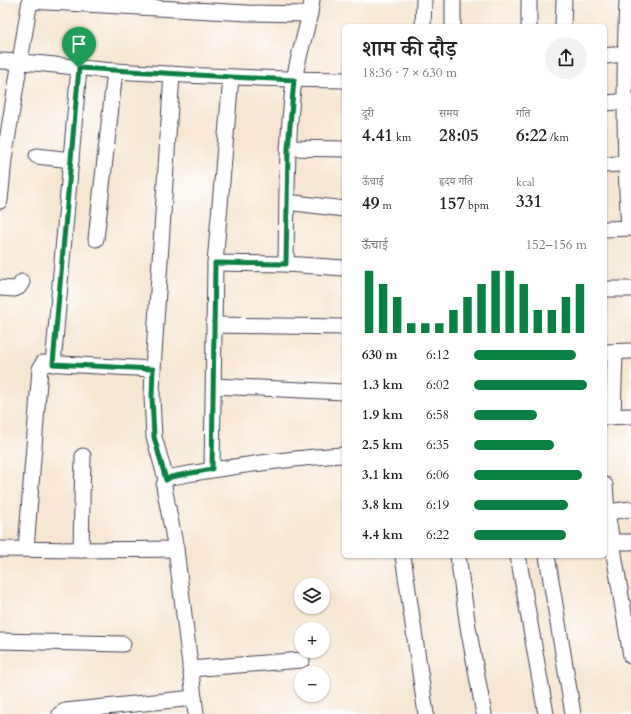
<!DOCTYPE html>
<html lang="hi">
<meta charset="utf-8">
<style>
body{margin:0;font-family:Cardo,"Noto Serif Devanagari",serif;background:#f2f2f2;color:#222;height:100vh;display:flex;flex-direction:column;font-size:15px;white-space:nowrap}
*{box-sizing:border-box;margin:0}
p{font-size:13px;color:#767676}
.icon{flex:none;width:22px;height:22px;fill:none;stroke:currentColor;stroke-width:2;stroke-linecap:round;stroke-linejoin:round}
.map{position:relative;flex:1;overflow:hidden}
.details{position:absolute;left:342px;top:24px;width:265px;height:534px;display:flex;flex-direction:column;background:#fff;border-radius:6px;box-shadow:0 1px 3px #0004}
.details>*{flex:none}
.buttons{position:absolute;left:294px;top:578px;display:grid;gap:8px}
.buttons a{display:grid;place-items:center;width:36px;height:36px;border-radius:50%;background:#fff;box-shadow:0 1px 3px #0004;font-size:20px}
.pin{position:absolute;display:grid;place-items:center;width:34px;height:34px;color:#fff;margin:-41px -17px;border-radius:50% 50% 50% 0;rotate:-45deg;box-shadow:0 0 4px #0007}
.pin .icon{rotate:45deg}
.round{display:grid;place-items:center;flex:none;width:42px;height:42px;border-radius:21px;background:#f2f2f2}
.headline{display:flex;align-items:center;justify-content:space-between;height:68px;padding:0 20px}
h1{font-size:22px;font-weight:600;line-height:30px}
.figures{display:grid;grid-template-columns:repeat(3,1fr);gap:6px;height:68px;padding:4px 20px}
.figures div{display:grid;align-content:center}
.figures b{font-size:17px;font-weight:600}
.figures small{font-size:11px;font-weight:400}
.figures p{font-size:11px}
.chart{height:112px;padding:8px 20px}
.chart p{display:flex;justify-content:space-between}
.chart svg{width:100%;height:72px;margin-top:4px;stroke:#0b8043;stroke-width:6}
ul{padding:0 20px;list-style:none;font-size:13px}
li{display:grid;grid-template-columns:64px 48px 1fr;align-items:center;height:30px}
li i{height:10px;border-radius:5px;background:#0b8043}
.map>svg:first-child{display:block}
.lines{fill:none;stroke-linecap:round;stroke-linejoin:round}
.street-casing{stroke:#423f52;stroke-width:17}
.street{stroke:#fff;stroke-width:15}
.route-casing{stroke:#fff;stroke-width:8}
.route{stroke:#0b8043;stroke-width:5}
</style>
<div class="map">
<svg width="631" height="714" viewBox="0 0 631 714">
<rect width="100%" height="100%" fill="#fff"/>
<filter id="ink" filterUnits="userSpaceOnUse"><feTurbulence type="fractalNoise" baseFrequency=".025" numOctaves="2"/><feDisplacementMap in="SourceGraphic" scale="8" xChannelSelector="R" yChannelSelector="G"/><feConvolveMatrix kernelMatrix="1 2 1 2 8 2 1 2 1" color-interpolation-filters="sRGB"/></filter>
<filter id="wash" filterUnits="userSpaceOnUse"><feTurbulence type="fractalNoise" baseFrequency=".012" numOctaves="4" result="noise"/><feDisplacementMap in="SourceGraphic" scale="16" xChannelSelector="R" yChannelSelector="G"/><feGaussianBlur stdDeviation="0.9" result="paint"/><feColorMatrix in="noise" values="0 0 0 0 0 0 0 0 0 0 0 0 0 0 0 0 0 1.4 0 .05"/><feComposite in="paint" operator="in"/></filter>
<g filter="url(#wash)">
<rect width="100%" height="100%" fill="#f7e6d1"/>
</g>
<g filter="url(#ink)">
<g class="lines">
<g class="street-casing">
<g id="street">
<path d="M 529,0 L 529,26"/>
<path d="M 627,0 C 624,76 624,152 629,228"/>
<path d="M 30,1 L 247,13 L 310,14"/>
<path d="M 423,26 L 424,0"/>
<path d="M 453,26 L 453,0"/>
<path d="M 563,26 L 564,0"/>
<path d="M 605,56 L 631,53"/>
<path d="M 0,61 C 39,62 77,68 115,71 C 192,76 268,79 344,80"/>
<path d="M 605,103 L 631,101"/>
<path d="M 288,148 L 344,149"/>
<path d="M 37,156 L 71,160"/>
<path d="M 605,165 L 631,163"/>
<path d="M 0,201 L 4,159 L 30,0"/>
<path d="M 287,202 L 344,209"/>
<path d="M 605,229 L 631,228"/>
<path d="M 96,239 L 115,71"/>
<path d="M 215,263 L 286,264 L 344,268"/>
<path d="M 286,264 C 287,203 286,141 294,81 C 298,53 309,27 312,0"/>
<path d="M 0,288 L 14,289 L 19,287 L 22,282"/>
<path d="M 605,289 L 631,289"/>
<path d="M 214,325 L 344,327"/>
<path d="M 606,352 L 631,351"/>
<path d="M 53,364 L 79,68"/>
<path d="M 214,386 L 344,392"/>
<path d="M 613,416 L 615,352"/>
<path d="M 605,417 L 631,416"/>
<path d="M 212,469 L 215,263 L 231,77"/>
<path d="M 166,479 L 154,437 L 152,397 L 153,369 L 172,74"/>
<path d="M 605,485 L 607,512 L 631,656"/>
<path d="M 607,512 L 631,509"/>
<path d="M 605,542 L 631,542"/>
<path d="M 0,549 L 81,550 L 176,549"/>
<path d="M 26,549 L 40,369 L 43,363 L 153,369"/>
<path d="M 81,550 L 83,456"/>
<path d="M 403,556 L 426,714"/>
<path d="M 458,556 L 468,627 L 484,714"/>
<path d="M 518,556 L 546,714"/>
<path d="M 547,556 L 573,714"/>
<path d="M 0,641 L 123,644"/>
<path d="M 190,669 L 302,660"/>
<path d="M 60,714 L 65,711 L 194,698"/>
<path d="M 196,714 L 176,549 L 165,492 L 164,485 L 166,479 L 171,477 C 228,467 286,458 344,455"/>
</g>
</g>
<use href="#street" class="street"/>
</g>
</g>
<g class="lines" filter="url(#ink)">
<g class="route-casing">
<path id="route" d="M 79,68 L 231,77 L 294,80 L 288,148 L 286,264 L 215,263 L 212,469 L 171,477 L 166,480 L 154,437 L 152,397 L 153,369 L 53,364 Z"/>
</g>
<use href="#route" class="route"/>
</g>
</svg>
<div class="buttons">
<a><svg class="icon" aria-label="layers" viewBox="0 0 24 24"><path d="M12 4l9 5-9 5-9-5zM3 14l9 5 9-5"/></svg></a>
<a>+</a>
<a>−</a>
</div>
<div class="pin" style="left:79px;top:68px;background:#1e9e55"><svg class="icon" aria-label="arrive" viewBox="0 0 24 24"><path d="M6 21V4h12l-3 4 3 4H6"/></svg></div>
<section class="details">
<div class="headline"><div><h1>शाम की दौड़</h1><p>18:36 · 7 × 630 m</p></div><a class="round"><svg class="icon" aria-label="share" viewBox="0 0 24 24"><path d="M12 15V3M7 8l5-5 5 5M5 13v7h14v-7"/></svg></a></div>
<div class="figures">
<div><p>दूरी</p><b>4.41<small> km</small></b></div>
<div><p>समय</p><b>28:05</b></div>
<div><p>गति</p><b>6:22<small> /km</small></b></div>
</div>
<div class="figures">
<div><p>ऊँचाई</p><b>49<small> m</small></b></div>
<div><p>हृदय गति</p><b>157<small> bpm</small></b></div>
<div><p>kcal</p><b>331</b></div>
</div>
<div class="chart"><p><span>ऊँचाई</span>152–156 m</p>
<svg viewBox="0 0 160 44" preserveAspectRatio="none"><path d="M5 44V6M15 44V14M25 44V22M35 44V38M45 44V38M55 44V38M65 44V30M75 44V22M85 44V14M95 44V6M105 44V6M115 44V14M125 44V30M135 44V30M145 44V22M155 44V14"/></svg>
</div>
<ul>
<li><b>630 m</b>6:12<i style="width:90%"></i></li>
<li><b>1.3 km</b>6:02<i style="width:100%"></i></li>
<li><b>1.9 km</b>6:58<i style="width:56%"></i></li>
<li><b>2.5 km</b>6:35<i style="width:71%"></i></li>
<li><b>3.1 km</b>6:06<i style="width:96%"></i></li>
<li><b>3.8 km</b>6:19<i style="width:83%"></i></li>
<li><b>4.4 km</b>6:22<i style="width:81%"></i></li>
</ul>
</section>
</div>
